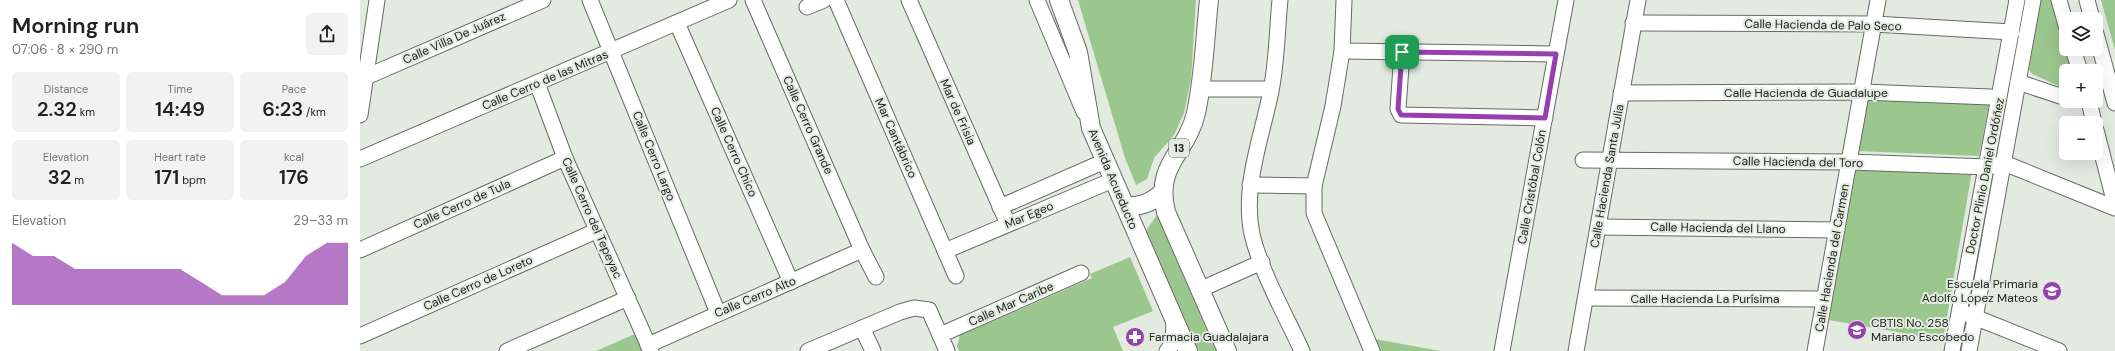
<!DOCTYPE html>
<meta charset="utf-8">
<style>
body{margin:0;font-family:"DM Sans",sans-serif;background:#f2f2f2;color:#202124;height:100vh;display:flex;flex-direction:column;font-size:15px;white-space:nowrap}
*{box-sizing:border-box;margin:0}
p{font-size:13px;color:#757577}
.icon{flex:none;width:22px;height:22px;fill:none;stroke:currentColor;stroke-width:2;stroke-linecap:round;stroke-linejoin:round}
.map{position:relative;flex:1;overflow:hidden}
.drawer{display:flex;flex-direction:column;background:#fff;width:360px}
.drawer>*{flex:none}
.fabs{position:absolute;left:1699px;top:12px;display:grid;gap:8px}
.fabs a{display:grid;place-items:center;width:44px;height:44px;border-radius:6px;background:#fff;box-shadow:0 4px 16px #0002;font-size:20px}
.pin{position:absolute;display:grid;place-items:center;width:34px;height:34px;color:#fff;margin:-17px;border-radius:8px;box-shadow:0 2px 6px #0006}
.round{display:grid;place-items:center;flex:none;width:42px;height:42px;border-radius:6px;background:#f2f2f2}
.overview{display:flex;align-items:center;justify-content:space-between;height:68px;padding:0 12px}
h1{font-size:22px;font-weight:600;line-height:30px}
.stats{display:grid;grid-template-columns:repeat(3,1fr);gap:6px;height:68px;padding:4px 12px}
.stats div{display:grid;align-content:center;border-radius:6px;background:#f2f2f2;text-align:center}
.stats b{font-size:20px;font-weight:600}
.stats small{font-size:11px;font-weight:400}
.stats p{font-size:11px}
.chart{height:112px;padding:8px 12px}
.chart p{display:flex;justify-content:space-between}
.chart svg{width:100%;height:72px;margin-top:4px;fill:#9540ae;opacity:.7}
main{display:flex;flex:1;min-height:0}
.map>svg:first-child{display:block}
.green{fill:#9bc68d}
.lines{fill:none;stroke-linecap:round;stroke-linejoin:round}
.minor-casing{stroke:#656b63;stroke-width:17}
.major-casing{stroke:#656b63;stroke-width:20}
.minor{stroke:#fff;stroke-width:15}
.major{stroke:#fff;stroke-width:18}
.route-casing{stroke:#fff;stroke-width:8}
.route{stroke:#9540ae;stroke-width:5}
.labels{text-anchor:middle;stroke-width:4;stroke-linejoin:round;paint-order:stroke}
.shield{fill:#e3eae0;stroke:#5b5f5a;stroke-width:1}
.shield-label{font-size:11px;font-weight:bold;fill:#212420}
.street-label{font-size:12px;fill:#212420;stroke:#e3eae0}
.poi-label{font-size:12px;fill:#212420;stroke:#e3eae0;text-anchor:start}
</style>
<main>
<section class="drawer">
<div class="overview"><div><h1>Morning run</h1><p>07:06 · 8 × 290 m</p></div><a class="round"><svg class="icon" aria-label="share" viewBox="0 0 24 24"><path d="M12 15V3M7 8l5-5 5 5M5 13v7h14v-7"/></svg></a></div>
<div class="stats">
<div><p>Distance</p><b>2.32<small> km</small></b></div>
<div><p>Time</p><b>14:49</b></div>
<div><p>Pace</p><b>6:23<small> /km</small></b></div>
</div>
<div class="stats">
<div><p>Elevation</p><b>32<small> m</small></b></div>
<div><p>Heart rate</p><b>171<small> bpm</small></b></div>
<div><p>kcal</p><b>176</b></div>
</div>
<div class="chart"><p><span>Elevation</span>29–33 m</p>
<svg viewBox="0 0 160 44" preserveAspectRatio="none"><path d="M0 44V6L10 14L20 14L30 22L40 22L50 22L60 22L70 22L80 22L90 30L100 38L110 38L120 38L130 30L140 14L150 6L160 6V44z"/></svg>
</div>
</section>
<div class="map">
<svg width="1755" height="351" viewBox="0 0 1755 351">
<rect width="100%" height="100%" fill="#e3eae0"/>
<g class="green">
<path d="M 718,0 L 836,0 L 831,79 L 824,113 L 814,135 L 794,158 L 787,179 L 776,185 L 765,158 Z"/>
<path d="M 1681,0 L 1693,0 L 1713,71 L 1706,71 L 1706,89 L 1672,74 L 1669,69 Z"/>
<path d="M 1741,0 L 1755,0 L 1755,50 Z"/>
<path d="M 1508,98 L 1629,104 L 1619,156 L 1497,151 Z"/>
<path d="M 1495,164 L 1612,171 L 1583,340 L 1469,320 Z"/>
<path d="M 797,215 L 856,351 L 839,351 L 786,231 Z"/>
<path d="M 770,257 L 793,311 L 753,327 L 763,351 L 599,351 L 597,346 L 600,335 L 730,279 L 732,278 L 730,274 Z"/>
<path d="M 275,334 L 282,351 L 236,351 Z"/>
<path d="M 1015,339 L 1080,351 L 1021,351 Z"/>
</g>
<g class="lines">
<g class="minor-casing">
<g id="minor">
<path d="M 230,0 L 358,313"/>
<path d="M 393,0 L 502,250 L 516,277"/>
<path d="M 476,0 L 596,276"/>
<path d="M 549,0 L 648,224"/>
<path d="M 677,0 L 724,112"/>
<path d="M 920,0 C 917,30 917,61 911,91 C 902,137 882,186 892,234 C 900,270 926,316 942,351"/>
<path d="M 984,0 L 982,51 L 973,106 L 954,186 L 954,213 L 1012,351"/>
<path d="M 1699,0 L 1706,25"/>
<path d="M 1727,0 L 1732,19"/>
<path d="M 447,7 L 464,0"/>
<path d="M 317,23 L 431,282"/>
<path d="M 1273,23 L 1514,24 L 1652,32"/>
<path d="M 1736,34 L 1755,103"/>
<path d="M 1713,49 L 1720,71"/>
<path d="M 982,51 L 1196,54"/>
<path d="M 1042,52 L 1038,109 L 1041,115 L 1185,118"/>
<path d="M 6,77 L 183,0"/>
<path d="M 1658,82 L 1706,98"/>
<path d="M 177,83 L 205,158 L 291,351"/>
<path d="M 840,89 L 911,89"/>
<path d="M 1261,93 L 1502,92 L 1631,97"/>
<path d="M 1729,101 L 1734,123"/>
<path d="M 0,115 L 17,0"/>
<path d="M 1736,130 L 1755,204"/>
<path d="M 0,159 L 369,0"/>
<path d="M 1223,160 L 1490,162 L 1628,167 L 1644,163 L 1755,208"/>
<path d="M 890,185 L 954,186"/>
<path d="M 640,207 L 745,161"/>
<path d="M 1239,227 L 1477,230"/>
<path d="M 0,250 L 205,158"/>
<path d="M 585,251 L 753,180"/>
<path d="M 839,290 L 902,262"/>
<path d="M 1226,298 L 1464,299"/>
<path d="M 1607,314 L 1699,351"/>
<path d="M 502,328 L 513,351"/>
<path d="M 580,335 L 721,273"/>
<path d="M 0,336 L 236,231"/>
<path d="M 288,345 L 502,250"/>
<path d="M 147,351 L 268,298"/>
<path d="M 448,351 L 540,312 L 554,308 L 569,310 L 587,351"/>
<path d="M 807,351 L 813,343 L 814,321"/>
<path d="M 1142,351 L 1206,0"/>
<path d="M 1216,351 L 1278,0"/>
<path d="M 1455,351 L 1518,0"/>
<path d="M 1592,351 L 1657,0"/>
<path d="M 1609,351 L 1673,0"/>
</g>
</g>
<g class="major-casing">
<g id="major">
<path d="M 699,0 L 718,52 L 731,128 L 828,351"/>
<path d="M 849,0 C 845,37 844,76 836,113 C 827,153 794,164 806,212 L 867,351"/>
<path d="M 765,206 C 780,207 791,203 802,193"/>
</g>
</g>
<use href="#minor" class="minor"/>
<use href="#major" class="major"/>
</g>
<g class="lines">
<g class="route-casing">
<path id="route" d="M 1042,52 L 1196,54 L 1185,118 L 1041,115 L 1038,109 Z"/>
</g>
<use href="#route" class="route"/>
</g>
<defs>
<g id="school-disc" transform="scale(1)"><circle r="9.5" fill="#9540ae" stroke="#e3eae0"/><path d="M0-5L7-2L0 1L-7-2ZM-4 1L0 2.5L4 1V4Q0 6-4 4Z" fill="#fff"/></g>
<g id="university-disc" transform="scale(1)"><circle r="9.5" fill="#9540ae" stroke="#e3eae0"/><path d="M0-5L7-2L0 1L-7-2ZM-4 1L0 2.5L4 1V4Q0 6-4 4Z" fill="#fff"/></g>
<g id="pharmacy-disc" transform="scale(1)"><circle r="9.5" fill="#9540ae" stroke="#e3eae0"/><path d="M-2-6h4v4h4v4h-4v4h-4v-4h-4v-4h4Z" fill="#fff"/></g>
</defs>
<g fill-rule="evenodd">
<use href="#school-disc" x="1692" y="291"/>
<use href="#university-disc" x="1497" y="330"/>
<use href="#pharmacy-disc" x="775" y="337"/>
</g>
<g class="labels">
<rect class="shield" x="809" y="139" width="20" height="18" rx="3"/>
<g class="shield-label">
<text x="819" y="152">13</text>
</g>
<g class="street-label">
<text transform="translate(1463 25) rotate(1)" y="4">Calle Hacienda de Palo Seco</text>
<text transform="translate(94 38) rotate(-24)" y="4">Calle Villa De Juárez</text>
<text transform="translate(185 80) rotate(-23)" y="4">Calle Cerro de las Mitras</text>
<text x="1446" y="97">Calle Hacienda de Guadalupe</text>
<text transform="translate(598 112) rotate(66)" y="4">Mar de Frisia</text>
<text transform="translate(448 125) rotate(66)" y="4">Calle Cerro Grande</text>
<text transform="translate(536 138) rotate(66)" y="4">Mar Cantábrico</text>
<text transform="translate(374 152) rotate(66)" y="4">Calle Cerro Chico</text>
<text transform="translate(294 156) rotate(68)" y="4">Calle Cerro Largo</text>
<text transform="translate(1438 162) rotate(1)" y="4">Calle Hacienda del Toro</text>
<text transform="translate(1247 176) rotate(-80)" y="4">Calle Hacienda Santa Julia</text>
<text transform="translate(1625 176) rotate(-79)" y="4">Doctor Plinio Daniel Ordóñez</text>
<text transform="translate(753 179) rotate(67)" y="4">Avenida Acueducto</text>
<text transform="translate(1172 187) rotate(-80)" y="4">Calle Cristóbal Colón</text>
<text transform="translate(102 204) rotate(-24)" y="4">Calle Cerro de Tula</text>
<text transform="translate(669 215) rotate(-23)" y="4">Mar Egeo</text>
<text transform="translate(232 218) rotate(66)" y="4">Calle Cerro del Tepeyac</text>
<text transform="translate(1358 228) rotate(1)" y="4">Calle Hacienda del Llano</text>
<text transform="translate(1472 258) rotate(-80)" y="4">Calle Hacienda del Carmen</text>
<text transform="translate(118 283) rotate(-24)" y="4">Calle Cerro de Loreto</text>
<text transform="translate(395 297) rotate(-23)" y="4">Calle Cerro Alto</text>
<text x="1345" y="303">Calle Hacienda La Purísima</text>
<text transform="translate(651 304) rotate(-24)" y="4">Calle Mar Caribe</text>
</g>
<g class="poi-label">
<text x="1678" y="288" text-anchor="end">Escuela Primaria<tspan x="1678" dy="14">Adolfo Lopez Mateos</tspan></text>
<text x="1511" y="327">CBTIS No. 258<tspan x="1511" dy="14">Mariano Escobedo</tspan></text>
<text x="789" y="341">Farmacia Guadalajara</text>
</g>
</g>
</svg>
<div class="fabs">
<a><svg class="icon" aria-label="layers" viewBox="0 0 24 24"><path d="M12 4l9 5-9 5-9-5zM3 14l9 5 9-5"/></svg></a>
<a>+</a>
<a>−</a>
</div>
<div class="pin" style="left:1042px;top:52px;background:#1e9e55"><svg class="icon" aria-label="arrive" viewBox="0 0 24 24"><path d="M6 21V4h12l-3 4 3 4H6"/></svg></div>
</div>
</main>
